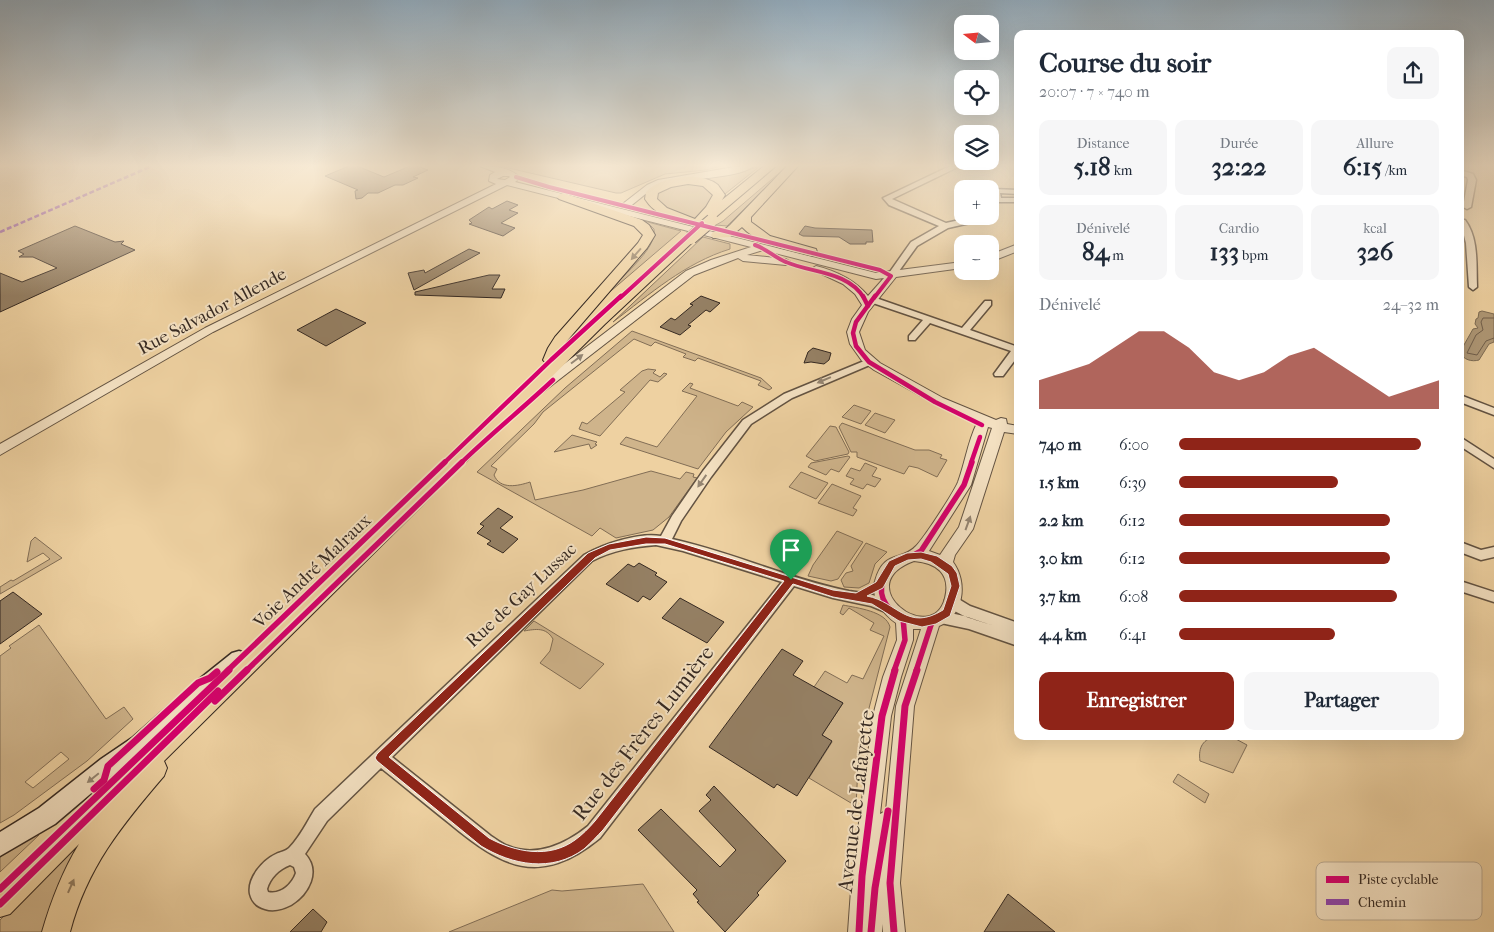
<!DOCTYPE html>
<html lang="fr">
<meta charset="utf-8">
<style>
body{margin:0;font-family:"IM FELL French Canon",serif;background:#f6f6f7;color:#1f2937;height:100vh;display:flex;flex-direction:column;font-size:19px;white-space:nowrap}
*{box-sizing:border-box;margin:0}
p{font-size:16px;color:#747a83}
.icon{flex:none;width:28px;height:28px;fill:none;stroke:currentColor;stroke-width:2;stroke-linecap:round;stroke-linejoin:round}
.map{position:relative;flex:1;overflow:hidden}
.panel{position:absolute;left:1014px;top:30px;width:450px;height:710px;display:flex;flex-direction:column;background:#fff;border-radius:10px;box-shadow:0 5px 20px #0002}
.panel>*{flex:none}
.needle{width:32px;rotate:286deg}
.controls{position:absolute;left:954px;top:15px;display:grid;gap:10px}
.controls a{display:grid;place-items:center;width:45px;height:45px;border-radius:10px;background:#fff;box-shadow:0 5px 20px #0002;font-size:25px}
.pin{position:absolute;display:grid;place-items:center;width:42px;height:42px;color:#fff;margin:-51px -21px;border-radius:50% 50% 50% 0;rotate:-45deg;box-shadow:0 0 5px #0007}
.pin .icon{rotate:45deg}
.round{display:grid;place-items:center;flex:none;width:52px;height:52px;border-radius:10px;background:#f6f6f7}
.overview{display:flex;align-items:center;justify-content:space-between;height:85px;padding:0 25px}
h1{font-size:28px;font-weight:700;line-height:38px}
.stats{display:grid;grid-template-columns:repeat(3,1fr);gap:8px;height:85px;padding:5px 25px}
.stats div{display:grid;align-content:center;border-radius:10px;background:#f6f6f7;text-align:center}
.stats b{font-size:25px;font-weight:700}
.stats small{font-size:14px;font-weight:400}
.stats p{font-size:14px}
.chart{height:140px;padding:10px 25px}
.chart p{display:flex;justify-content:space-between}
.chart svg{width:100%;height:90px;margin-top:5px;fill:#8f2418;opacity:.7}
.action{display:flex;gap:10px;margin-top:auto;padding:10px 25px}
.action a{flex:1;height:58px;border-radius:10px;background:#8f2418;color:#fff;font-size:20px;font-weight:700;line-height:58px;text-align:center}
.action a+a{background:#f6f6f7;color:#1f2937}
ul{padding:0 25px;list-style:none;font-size:16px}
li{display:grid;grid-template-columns:80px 60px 1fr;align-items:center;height:38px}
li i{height:12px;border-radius:6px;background:#8f2418}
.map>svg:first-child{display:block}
.green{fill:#cfb48b;stroke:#826e56;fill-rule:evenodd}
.water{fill:#af9876;stroke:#7e6c54}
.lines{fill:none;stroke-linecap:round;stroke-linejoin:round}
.shore{stroke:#72604c;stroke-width:1}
.building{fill:#958064;stroke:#352922}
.minor-casing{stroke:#635342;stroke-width:3}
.tertiary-casing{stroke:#635342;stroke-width:2}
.secondary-casing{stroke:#352922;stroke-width:3}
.primary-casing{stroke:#352922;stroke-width:2}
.minor{fill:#f4e1c2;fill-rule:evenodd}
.tertiary{fill:#f4e1c2;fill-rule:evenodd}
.secondary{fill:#f4e1c2;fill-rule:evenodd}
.primary{fill:#eed1a1;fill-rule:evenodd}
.primary-bridge-casing{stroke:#352922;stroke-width:14;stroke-linecap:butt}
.primary-bridge{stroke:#eed1a1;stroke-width:12}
.quiet{stroke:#8e44ad;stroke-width:2.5;stroke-dasharray:5 2.5;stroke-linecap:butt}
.cycleway-far3-casing{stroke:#f4e1c2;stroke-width:6}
.cycleway-far2-casing{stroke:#f4e1c2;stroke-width:7}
.cycleway-far1-casing{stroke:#f4e1c2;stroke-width:9}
.cycleway-casing{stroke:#f4e1c2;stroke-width:10}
.cycleway-far3{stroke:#d6006c;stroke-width:4}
.cycleway-far2{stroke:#d6006c;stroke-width:4.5}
.cycleway-far1{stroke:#d6006c;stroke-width:5.5}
.cycleway{stroke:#d6006c;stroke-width:7}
.oneway{fill:#927d62}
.oneway2{fill:#948572}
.route{fill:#8f2418;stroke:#fff;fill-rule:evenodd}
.labels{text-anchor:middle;stroke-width:4;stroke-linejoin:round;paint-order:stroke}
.street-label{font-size:18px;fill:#352922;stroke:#f4e1c2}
.near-street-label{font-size:21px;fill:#352922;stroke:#f4e1c2}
.key{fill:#f4e1c2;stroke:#bbaa92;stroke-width:1}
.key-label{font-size:14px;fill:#352922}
</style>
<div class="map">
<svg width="1494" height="932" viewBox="0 0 1494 932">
<rect width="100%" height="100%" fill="#eed1a1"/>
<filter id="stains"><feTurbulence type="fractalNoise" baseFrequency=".004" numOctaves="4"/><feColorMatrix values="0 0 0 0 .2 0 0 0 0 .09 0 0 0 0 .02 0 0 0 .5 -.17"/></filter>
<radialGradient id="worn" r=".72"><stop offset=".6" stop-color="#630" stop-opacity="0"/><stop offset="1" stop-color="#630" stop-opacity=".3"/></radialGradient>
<g class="green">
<path d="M 500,166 L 721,166 L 706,170 L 665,174 L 621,193 L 616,193 Z"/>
<path d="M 760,166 L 725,194 L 716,184 L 700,179 L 739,173 Z"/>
<path d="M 785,168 L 727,226 L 716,225 L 723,221 Z"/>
<path d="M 683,184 C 695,184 705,185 713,194 L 711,202 L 695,220 L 666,208 L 657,201 L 657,195 L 662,189 Z"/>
<path d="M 622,215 L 681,231 L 605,296 C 617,279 658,250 654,229 L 651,226 Z"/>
<path d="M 703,237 L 730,244 L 730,249 C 685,263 650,294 613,322 Z"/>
<path d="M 632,331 L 761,378 L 772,388 L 769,390 L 758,385 L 761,381 L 698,358 L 695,361 L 683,357 L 686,354 L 655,342 L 651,346 L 634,339 L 543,412 L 534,424 L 491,466 L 497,469 L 494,475 C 500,490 518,486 530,482 L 535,500 L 583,490 L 651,471 L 680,479 L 686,472 L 694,474 L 693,477 L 697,478 L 669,517 L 653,530 L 616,538 L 600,528 L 592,536 L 477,472 L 565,388 Z"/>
<path d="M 648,369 L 656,370 L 653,373 L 660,377 L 664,373 L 667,374 L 658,382 L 650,380 L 600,436 L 579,429 L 582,422 L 587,424 L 625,392 L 620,390 L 642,371 Z"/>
<path d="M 690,383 L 693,384 L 690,388 L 738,406 L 742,402 L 753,407 L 726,432 L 698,469 L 620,444 L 626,437 L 657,447 L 697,396 L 682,391 Z"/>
<path d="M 854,405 L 871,411 L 861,424 L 842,417 Z"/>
<path d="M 875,413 L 895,420 L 885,433 L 865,425 Z"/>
<path d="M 842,423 L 915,450 L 929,450 L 942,455 L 940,458 L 947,460 L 937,477 L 918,468 L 909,466 L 904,474 L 857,457 L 857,452 L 851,452 L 839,427 Z"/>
<path d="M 830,426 L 836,427 L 849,452 L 848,454 L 815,461 L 806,456 Z"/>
<path d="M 572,435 L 597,442 L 595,444 L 597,445 L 591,449 L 589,444 L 554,452 Z"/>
<path d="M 848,456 L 850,457 L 839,472 L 831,469 L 826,475 L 808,467 L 811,463 Z"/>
<path d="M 865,463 L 877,468 L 872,476 L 881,479 L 875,487 L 867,484 L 863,489 L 850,484 L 854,479 L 846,476 L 851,468 L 860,471 Z"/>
<path d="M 801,472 L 828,483 L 816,499 L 789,487 Z"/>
<path d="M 832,484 L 861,496 L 853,508 L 857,510 L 853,516 L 818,503 Z"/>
<path d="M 837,531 L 863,542 L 838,579 L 831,581 L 808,576 L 813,565 Z"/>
<path d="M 35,537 L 62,558 L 0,594 L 0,587 L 11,580 L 13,581 L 50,559 L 43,553 L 27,562 L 31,541 Z"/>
<path d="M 866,543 L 887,552 L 875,564 L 869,583 L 859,588 L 844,587 L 841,580 L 846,573 L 853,571 L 851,566 Z"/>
<path d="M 843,605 C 857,608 886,611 890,627 L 859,747 L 856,806 L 809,778 L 832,742 L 822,735 L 843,703 L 814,687 L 825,671 L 847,683 L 852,675 L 863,679 L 884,636 L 870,630 L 874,623 L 849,608 L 843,615 L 840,613 Z"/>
<path d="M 534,621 L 604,664 L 580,689 L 540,663 L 550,651 L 553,639 C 546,627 536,629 524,631 Z"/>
<path d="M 39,625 L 106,719 L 124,707 L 133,719 L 87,761 L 14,815 L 0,823 L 0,656 L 11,648 L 9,646 ZM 61,752 L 69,759 L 33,788 L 25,782 Z"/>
<path d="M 1217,736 L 1234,738 L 1247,745 L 1233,773 L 1200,761 C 1198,747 1203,739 1217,736 Z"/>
<path d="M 1178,774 L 1209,794 L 1205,803 L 1173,782 Z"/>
<path d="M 35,831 L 39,835 L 0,872 L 0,852 Z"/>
<path d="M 81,840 L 47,932 L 0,932 L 0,920 Z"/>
<path d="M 643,884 L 674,932 L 449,932 L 552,890 L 562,891 Z"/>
</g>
<path class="water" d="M 1482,311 L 1494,314 L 1494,342 L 1489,344 L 1479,360 C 1472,362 1463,360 1460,352 L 1473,329 L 1478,328 L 1475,324 L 1476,319 L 1478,318 L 1479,312 Z"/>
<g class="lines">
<path class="shore" d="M 1494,318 L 1483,318 L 1481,322 L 1483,330 L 1476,335 L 1467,353 L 1477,355 L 1486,341 L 1494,338"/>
</g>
<g class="building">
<path d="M 349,166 L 357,166 L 384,177 L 410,166 L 417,166 L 428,170 L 413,177 L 418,178 L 403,185 L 395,185 L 378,193 L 368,193 L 362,198 L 356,199 L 355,191 L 358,190 L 325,176 Z"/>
<path d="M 507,201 L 518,205 L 509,210 L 518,213 L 501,223 L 515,228 L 503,236 L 469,224 L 472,223 L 469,220 L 489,207 L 492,209 Z"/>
<path d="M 75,226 L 115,242 L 124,241 L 121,244 L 135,250 L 0,312 L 0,273 L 22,282 L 57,268 L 33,257 L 19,257 L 24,254 L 18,251 Z"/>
<path d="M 805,226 L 815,228 L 872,230 L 873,242 L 866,242 L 866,244 L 850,244 L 839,237 L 803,236 L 799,234 Z"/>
<path d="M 469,249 L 480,253 L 414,290 L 408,273 L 424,270 L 425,273 Z"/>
<path d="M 489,275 L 500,275 L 492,289 L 505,289 L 501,298 L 415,295 L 415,292 Z"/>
<path d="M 701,296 L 720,303 L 710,312 L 706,310 L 688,325 L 691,326 L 680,335 L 660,327 L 671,318 L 675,320 L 693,305 L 690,304 Z"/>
<path d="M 336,309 L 366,323 L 326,346 L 297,330 Z"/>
<path d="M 813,348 L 831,353 L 829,360 L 824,364 L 811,362 L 804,363 L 808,352 Z"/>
<path d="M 498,508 L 513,517 L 500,528 L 518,539 L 503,553 L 487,544 L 491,541 L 477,533 L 484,526 L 480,524 Z"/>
<path d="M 639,563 L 657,573 L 655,575 L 667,582 L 650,600 L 643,596 L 638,602 L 606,584 L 628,564 L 634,567 Z"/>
<path d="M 13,592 L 42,614 L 0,644 L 0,601 Z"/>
<path d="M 680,598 L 724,622 L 707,643 L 662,618 Z"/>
<path d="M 782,649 L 803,661 L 793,675 L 843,703 L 822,735 L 832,741 L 797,796 L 777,784 L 774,788 L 709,747 Z"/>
<path d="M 714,786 L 786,861 L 757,893 L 759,895 L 725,932 L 697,902 L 699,901 L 693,894 L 697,890 L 638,830 L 661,809 L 720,867 L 736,850 L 699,811 L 711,800 L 706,795 Z"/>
<path d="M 1008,894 L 1055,932 L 984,932 Z"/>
<path d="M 313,909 L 327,922 L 321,932 L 290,932 Z"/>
</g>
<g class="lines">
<g class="minor-casing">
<g id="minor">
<path d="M 950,166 L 960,166 L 892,199 L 946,223 L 964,219 L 967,216 L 976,216 L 970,223 L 948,228 L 917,246 L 894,278 L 888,278 L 887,276 L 911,242 L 939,226 L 889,205 L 883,198 Z"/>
<path d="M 1460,170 L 1473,174 L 1476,180 L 1471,207 L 1467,209 L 1463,207 L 1468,180 L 1467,177 L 1460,175 Z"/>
<path d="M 993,189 L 1018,190 L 1018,194 L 1000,193 L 1001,198 L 1018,198 L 1018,202 L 990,202 L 990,198 L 993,198 Z"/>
<path d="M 1460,220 L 1465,220 C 1479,239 1476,265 1477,287 L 1473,290 L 1469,287 L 1466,243 Z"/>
<path d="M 873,297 L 962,328 L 985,301 L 991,301 L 991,305 L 970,330 L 1018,347 L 1018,356 L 1003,376 L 995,376 L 994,374 L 1011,351 L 930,323 L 915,340 L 909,340 L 909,336 L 923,320 L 870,302 L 870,298 Z"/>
<path d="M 869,359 L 874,362 L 872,364 L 792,398 L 751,424 L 711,477 L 681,521 L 672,539 C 732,552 789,579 849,591 C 862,593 888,595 895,608 L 893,612 L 888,613 L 871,606 L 833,598 L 794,586 L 600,838 C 539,888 502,867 449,823 C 426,805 404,786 381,768 L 327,821 L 305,854 C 321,871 309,894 291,905 C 283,909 274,912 265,909 C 257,907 252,902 250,894 C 247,878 263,860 276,854 C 280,852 286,851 289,848 C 300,837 307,822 315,809 L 584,555 C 603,544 639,532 661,536 L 672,516 L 703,471 L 743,420 L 784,394 ZM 656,545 L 683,551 L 782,582 L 588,826 C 566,844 536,858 508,846 C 502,844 496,839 491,836 L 392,757 L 592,561 C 613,550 633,547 656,545 ZM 290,865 L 294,867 L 296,873 C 292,884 281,895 268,892 L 267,889 C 270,878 279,869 290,865 Z"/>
<path d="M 1460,395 L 1494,408 L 1494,415 L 1460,402 Z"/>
<path d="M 1460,437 L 1494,459 L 1494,468 L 1460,446 Z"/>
<path d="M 1460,542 L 1481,550 L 1494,547 L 1494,557 L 1481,560 L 1460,552 Z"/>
<path d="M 1460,581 L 1494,592 L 1494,602 L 1460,591 Z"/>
<path d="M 952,595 L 970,606 L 1018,623 L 1018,646 L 969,629 L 936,622 L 934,618 L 936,614 C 950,609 978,621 992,625 C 977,620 953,616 945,600 L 947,596 Z"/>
</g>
</g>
<g class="tertiary-casing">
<g id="tertiary">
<path d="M 480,166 C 493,166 511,167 520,178 L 515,182 L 876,273 L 962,262 L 962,268 L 896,277 L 868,312 L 859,332 L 865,350 L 880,363 L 943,398 L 996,420 L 1001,418 L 1006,419 L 1007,424 L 1018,426 L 1018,434 L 1004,432 L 973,529 L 955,555 L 953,562 C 968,582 964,616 939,626 L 914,706 L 900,883 L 905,932 L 883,932 L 883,924 L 882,932 L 848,932 L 852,876 L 873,716 L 883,677 L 897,640 L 896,623 C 883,614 870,597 875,581 C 884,549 901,562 916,546 C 924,538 954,492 958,482 C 965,463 968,441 977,423 L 919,395 L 874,370 L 862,361 L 850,344 L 847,332 L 852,319 L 862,305 L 855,294 L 843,284 L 811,269 L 816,266 C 836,271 855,280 868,296 L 884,278 L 876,279 L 763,250 L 747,255 L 786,259 L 791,262 L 786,265 L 743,261 L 738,258 L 694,275 L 534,399 L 526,399 L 524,396 L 526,393 L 686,271 L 711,260 L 751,247 L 507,185 L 213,332 L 0,455 L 0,444 L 205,328 L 496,184 L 489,181 L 490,175 L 495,172 ZM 503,176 L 509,176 L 510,177 L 505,180 L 497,179 ZM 988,427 L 992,428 L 959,527 L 940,555 L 929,551 L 971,485 ZM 914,561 C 937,563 951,574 945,598 C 932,648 848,585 914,561 ZM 913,629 L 921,629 L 896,706 L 886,811 L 880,814 L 891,716 L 901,677 L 913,640 Z"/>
<path d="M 740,166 L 754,166 C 738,179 685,178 664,184 C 650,188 639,200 628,208 L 625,209 L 620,206 L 647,185 L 658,180 Z"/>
<path d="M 1018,244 L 1018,251 L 990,262 L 990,255 Z"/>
</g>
</g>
<g class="secondary-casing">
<path id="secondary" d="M 239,651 L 246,653 L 248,659 L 246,665 L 206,697 L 146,752 L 115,773 L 55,824 L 0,856 L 0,832 L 39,808 L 101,759 L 132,738 L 192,685 L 232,653 Z"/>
</g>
<g class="primary-casing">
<g id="primary">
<path d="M 764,166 L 776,166 L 717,216 L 711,216 L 707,221 L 708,223 L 706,226 L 698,226 L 695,223 L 690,225 C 672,220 655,215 645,199 L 646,192 C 660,176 701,171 718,185 C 720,188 723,192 725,195 L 722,200 ZM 688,184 L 703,186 L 713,195 L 706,207 L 695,219 L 667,208 L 657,199 L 658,193 L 671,187 Z"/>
<path d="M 787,166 L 798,166 L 751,217 L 751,222 L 770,236 L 816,249 L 817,252 L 816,255 L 811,256 C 788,250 759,245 742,227 L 730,237 L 713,238 L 711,235 L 713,232 L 723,231 L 730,225 Z"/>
<path d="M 563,193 L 642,220 L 649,225 L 655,235 L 647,248 L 566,342 L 562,349 L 687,235 L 691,234 L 697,238 L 605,324 L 164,761 L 167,768 L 164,776 C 121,826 87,868 70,932 L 42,932 C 51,901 62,872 79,844 L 10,914 L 0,917 L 0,885 L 547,364 L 543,360 L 548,348 L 555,337 L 638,243 L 643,235 L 634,226 L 559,199 L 557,197 L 559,195 Z"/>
</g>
</g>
<use href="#minor" class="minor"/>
<use href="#tertiary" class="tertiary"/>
<use href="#secondary" class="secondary"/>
<use href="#primary" class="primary"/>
<g class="primary-bridge-casing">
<path id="primary-bridge" d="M 691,238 L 712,220"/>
</g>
<use href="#primary-bridge" class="primary-bridge"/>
<path class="quiet" d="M 0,232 L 152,166"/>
<g class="cycleway-far3-casing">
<g id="cycleway-far3">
<path d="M 516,177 L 549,187 L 880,270 L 891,276 L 874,298"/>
<path d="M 755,245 C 767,249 775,258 786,262 C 811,273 848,271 864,298"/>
<path d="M 620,298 L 702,223"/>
</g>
</g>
<g class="cycleway-far2-casing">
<g id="cycleway-far2">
<path d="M 863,296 L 868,306"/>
<path d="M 875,296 L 856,322 L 853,333 L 856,346 L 869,362 L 935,402 L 982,425"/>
<path d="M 444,463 L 551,360 L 621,296"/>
<path d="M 461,463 C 491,434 523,408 553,380"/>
<path d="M 971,463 L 980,437"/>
</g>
</g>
<g class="cycleway-far1-casing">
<g id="cycleway-far1">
<path d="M 914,555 C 942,558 962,570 952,601 C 939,642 870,618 883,580 C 885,572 889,566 896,561 C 901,558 908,557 914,555 Z"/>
<path d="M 914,555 L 921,551 L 964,485 L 972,462"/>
<path d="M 227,671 L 445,462"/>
<path d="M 246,671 L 462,462"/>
<path d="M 894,671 L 905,640 L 903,618"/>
<path d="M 916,671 L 932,622"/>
</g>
</g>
<g class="cycleway-casing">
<g id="cycleway">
<path d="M 215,701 L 247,670"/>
<path d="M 94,789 L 104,780 L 108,766 L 198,683 L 210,678 L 217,672"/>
<path d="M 0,889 L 229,670"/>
<path d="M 0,904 L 218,691"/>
<path d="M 859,932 L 862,876 L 882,716 L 895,670"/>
<path d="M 871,932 L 875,888 L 888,811"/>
<path d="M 894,932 L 890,883 L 905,706 L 917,670"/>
</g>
</g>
<use href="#cycleway-far3" class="cycleway-far3"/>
<use href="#cycleway-far2" class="cycleway-far2"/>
<use href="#cycleway-far1" class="cycleway-far1"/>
<use href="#cycleway" class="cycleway"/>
</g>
<defs><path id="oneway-solid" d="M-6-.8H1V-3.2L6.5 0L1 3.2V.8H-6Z" transform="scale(1.25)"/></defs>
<g class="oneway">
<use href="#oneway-solid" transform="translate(636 254) rotate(131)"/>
<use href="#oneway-solid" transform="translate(71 886) rotate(-66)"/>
</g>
<g class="oneway2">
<use href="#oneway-solid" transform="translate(577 359) rotate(-37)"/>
<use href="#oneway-solid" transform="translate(824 380) rotate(157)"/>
<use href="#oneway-solid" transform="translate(702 481) rotate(125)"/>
<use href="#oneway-solid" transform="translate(968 523) rotate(-70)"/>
<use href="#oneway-solid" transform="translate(93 778) rotate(141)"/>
</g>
<linearGradient id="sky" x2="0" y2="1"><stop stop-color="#91a9ba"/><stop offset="0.56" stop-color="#f7ead5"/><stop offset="1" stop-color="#f7ead5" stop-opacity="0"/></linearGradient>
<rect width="1494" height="296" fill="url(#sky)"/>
<path class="route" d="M 646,537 L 665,538 L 833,590 L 856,593 L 876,582 L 889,561 L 907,553 L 921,552 L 937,556 L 952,566 L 957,573 L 960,586 L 950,616 L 936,624 L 922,627 L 899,621 L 872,604 L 833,597 L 793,584 L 603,830 C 597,836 591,843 584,849 C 552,873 512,865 481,846 L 377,761 L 375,758 L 377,754 L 588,553 L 609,544 ZM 646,544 L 665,544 L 784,581 L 595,821 C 589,828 582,835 575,840 C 549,859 515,852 489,838 L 389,757 L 595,558 L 610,550 ZM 921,559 L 931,562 L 948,574 L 951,586 L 943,610 C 907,632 898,602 867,596 L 883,588 L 895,566 L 908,560 Z"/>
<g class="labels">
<g class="street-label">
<text transform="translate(212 311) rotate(-28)" y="6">Rue Salvador Allende</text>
<text transform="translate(312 571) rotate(-44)" y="6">Voie André Malraux</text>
<text transform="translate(521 595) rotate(-43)" y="6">Rue de Gay Lussac</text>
</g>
<g class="near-street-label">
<text transform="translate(643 733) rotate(-52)" y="7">Rue des Frères Lumière</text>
<text transform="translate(856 801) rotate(-83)" y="7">Avenue de Lafayette</text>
</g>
</g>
<rect x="1316" y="862" width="166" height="58" rx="8" class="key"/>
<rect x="1326" y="876" width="23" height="7" fill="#d6006c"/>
<rect x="1326" y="899" width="23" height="6" fill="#8e44ad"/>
<g class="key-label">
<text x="1358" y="884">Piste cyclable</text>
<text x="1358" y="907">Chemin</text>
</g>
<rect width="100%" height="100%" filter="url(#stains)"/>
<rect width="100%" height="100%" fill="url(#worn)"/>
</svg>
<div class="controls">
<a><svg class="needle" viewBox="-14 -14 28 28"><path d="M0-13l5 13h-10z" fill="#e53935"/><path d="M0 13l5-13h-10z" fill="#747a83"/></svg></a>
<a><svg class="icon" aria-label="locate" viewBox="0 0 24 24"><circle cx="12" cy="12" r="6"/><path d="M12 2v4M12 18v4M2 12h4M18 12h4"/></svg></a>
<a><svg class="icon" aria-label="layers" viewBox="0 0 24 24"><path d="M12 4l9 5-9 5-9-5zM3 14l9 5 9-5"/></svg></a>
<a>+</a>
<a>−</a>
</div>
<div class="pin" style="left:791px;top:580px;background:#1e9e55"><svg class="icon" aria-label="arrive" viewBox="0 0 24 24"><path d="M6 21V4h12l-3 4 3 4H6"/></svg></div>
<section class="panel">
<div class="overview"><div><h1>Course du soir</h1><p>20:07 · 7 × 740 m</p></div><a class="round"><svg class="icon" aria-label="share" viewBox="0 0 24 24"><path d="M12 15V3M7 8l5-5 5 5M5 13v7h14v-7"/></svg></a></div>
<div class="stats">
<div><p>Distance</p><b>5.18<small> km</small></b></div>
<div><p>Durée</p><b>32:22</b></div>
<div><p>Allure</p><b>6:15<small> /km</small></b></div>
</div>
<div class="stats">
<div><p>Dénivelé</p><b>84<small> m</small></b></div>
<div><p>Cardio</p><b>133<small> bpm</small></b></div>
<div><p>kcal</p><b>326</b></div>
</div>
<div class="chart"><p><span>Dénivelé</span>24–32 m</p>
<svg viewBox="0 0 160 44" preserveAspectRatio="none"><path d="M0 44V30L10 26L20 22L30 14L40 6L50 6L60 14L70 26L80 30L90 26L100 18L110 14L120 22L130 30L140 38L150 34L160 30V44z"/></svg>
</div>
<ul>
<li><b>740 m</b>6:00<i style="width:93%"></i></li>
<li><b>1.5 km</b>6:39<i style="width:61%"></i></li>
<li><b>2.2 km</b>6:12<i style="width:81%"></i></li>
<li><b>3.0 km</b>6:12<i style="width:81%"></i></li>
<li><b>3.7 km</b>6:08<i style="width:84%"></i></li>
<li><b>4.4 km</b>6:41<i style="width:60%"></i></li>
</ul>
<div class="action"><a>Enregistrer</a><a>Partager</a></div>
</section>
</div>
